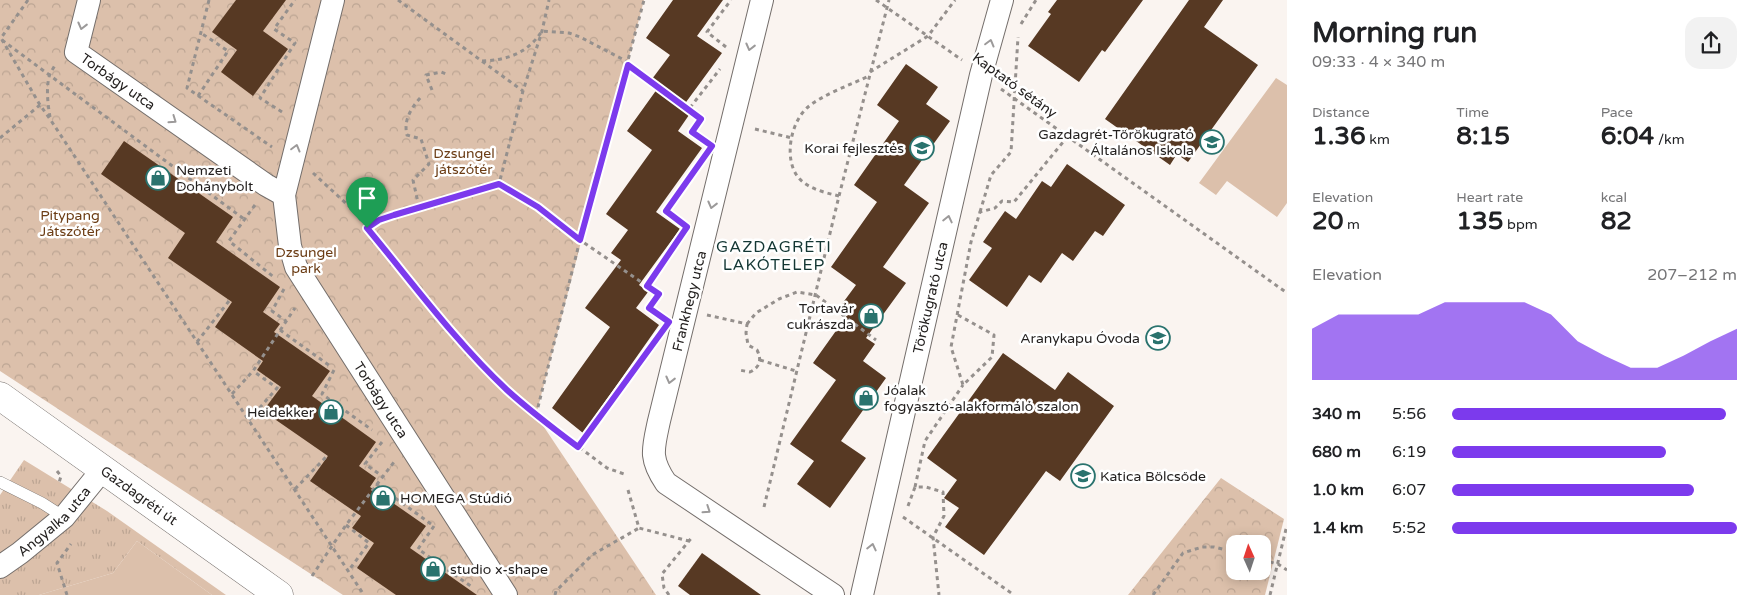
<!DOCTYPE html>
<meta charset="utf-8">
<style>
body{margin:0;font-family:"Varela Round",sans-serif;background:#f2f2f2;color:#202124;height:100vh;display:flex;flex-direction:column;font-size:19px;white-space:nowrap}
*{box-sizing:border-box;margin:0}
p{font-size:16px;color:#757577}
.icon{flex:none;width:28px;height:28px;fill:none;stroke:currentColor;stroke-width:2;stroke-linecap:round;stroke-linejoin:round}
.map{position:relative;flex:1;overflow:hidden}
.details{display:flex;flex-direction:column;background:#fff;width:475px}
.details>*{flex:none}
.needle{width:32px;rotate:357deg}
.controls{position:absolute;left:1226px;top:535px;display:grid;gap:10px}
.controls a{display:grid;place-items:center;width:45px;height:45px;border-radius:10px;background:#fff;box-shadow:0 2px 12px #0003;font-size:25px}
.pin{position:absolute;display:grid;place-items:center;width:42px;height:42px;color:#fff;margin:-51px -21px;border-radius:50% 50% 50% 0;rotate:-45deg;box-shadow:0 0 5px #0007}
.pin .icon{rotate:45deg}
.round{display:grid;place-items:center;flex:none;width:52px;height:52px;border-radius:15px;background:#f2f2f2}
.summary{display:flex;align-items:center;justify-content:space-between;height:85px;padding:0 25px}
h1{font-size:28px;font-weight:800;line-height:38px}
.figures{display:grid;grid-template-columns:repeat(3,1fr);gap:8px;height:85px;padding:5px 25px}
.figures div{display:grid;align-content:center}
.figures b{font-size:25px;font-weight:800}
.figures small{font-size:14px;font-weight:400}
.figures p{font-size:14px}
.chart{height:140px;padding:10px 25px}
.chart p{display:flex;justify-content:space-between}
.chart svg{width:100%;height:90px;margin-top:5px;fill:#7c3aed;opacity:.7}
ul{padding:0 25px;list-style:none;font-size:16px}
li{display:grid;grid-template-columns:80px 60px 1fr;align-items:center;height:38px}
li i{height:12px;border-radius:6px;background:#7c3aed}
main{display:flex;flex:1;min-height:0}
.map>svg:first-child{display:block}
.grass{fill:url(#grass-tufts)}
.forest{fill:url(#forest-crowns);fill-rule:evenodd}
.garden{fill:#dcc0ab}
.building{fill:#573923}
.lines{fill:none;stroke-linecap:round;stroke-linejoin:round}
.service-casing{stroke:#746e6b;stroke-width:12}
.minor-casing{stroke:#746e6b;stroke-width:24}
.tertiary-casing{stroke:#746e6b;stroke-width:29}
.path{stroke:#95908d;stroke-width:3;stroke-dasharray:4 4;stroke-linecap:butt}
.service{stroke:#fff;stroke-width:11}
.minor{stroke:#fff;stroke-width:22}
.tertiary{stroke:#fff;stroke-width:28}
.oneway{stroke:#9c9a9a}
.route-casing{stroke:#fff;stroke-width:10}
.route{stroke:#7c3aed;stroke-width:6}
.labels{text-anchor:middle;stroke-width:5;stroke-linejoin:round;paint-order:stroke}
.street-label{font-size:14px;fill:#221f1e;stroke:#fff}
.poi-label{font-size:14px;fill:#221f1e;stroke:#fff;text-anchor:end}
.park-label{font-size:14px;fill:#6c3d15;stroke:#fff}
.quarter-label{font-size:16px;letter-spacing:1px;fill:#133633;stroke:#fff}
</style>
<main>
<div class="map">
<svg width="1287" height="595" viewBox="0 0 1287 595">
<defs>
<pattern id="grass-tufts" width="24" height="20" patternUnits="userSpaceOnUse" patternTransform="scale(1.25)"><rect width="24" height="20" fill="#dcc0ab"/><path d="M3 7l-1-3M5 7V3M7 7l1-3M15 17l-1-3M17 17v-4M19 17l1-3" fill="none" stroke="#bca593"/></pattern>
<pattern id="forest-crowns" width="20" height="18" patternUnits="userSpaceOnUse" patternTransform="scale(1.25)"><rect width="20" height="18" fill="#dcc0ab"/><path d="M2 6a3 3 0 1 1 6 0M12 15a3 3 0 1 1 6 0" fill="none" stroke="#bca593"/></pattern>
</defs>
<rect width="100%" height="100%" fill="#faf4f0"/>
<path class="grass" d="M 24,460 L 107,511 L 226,595 L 212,595 L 137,541 L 113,573 L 39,595 L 0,595 L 0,495 Z"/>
<g class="forest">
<path d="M 0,0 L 644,0 L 536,415 L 656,595 L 343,595 L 0,371 Z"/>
<path d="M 1221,478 L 1284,519 L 1265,595 L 1128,595 ZM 1235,544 L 1262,544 L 1262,571 L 1235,571 Z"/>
</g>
<g class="garden">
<path d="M 1276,78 L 1287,85 L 1287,203 L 1277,217 L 1227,181 L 1216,195 L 1199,183 Z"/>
<path d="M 137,541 L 212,595 L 39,595 L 113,573 Z"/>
</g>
<g class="building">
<path d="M 236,0 L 286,0 L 263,31 L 288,49 L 253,96 L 221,72 L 237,50 L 212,32 Z"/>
<path d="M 673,0 L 723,0 L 697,36 L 722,53 L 681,109 L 689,115 L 678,131 L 702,148 L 656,212 L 680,229 L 639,285 L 648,292 L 636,308 L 659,325 L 583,433 L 552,408 L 610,327 L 585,308 L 621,260 L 611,253 L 628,230 L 606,214 L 652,150 L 627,131 L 660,85 L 652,79 L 670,55 L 646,38 Z"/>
<path d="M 1057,0 L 1143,0 L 1105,52 L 1102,50 L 1079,82 L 1028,46 L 1051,14 L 1048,12 Z"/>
<path d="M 1189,0 L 1223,0 L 1204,27 L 1258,65 L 1188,162 L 1177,154 L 1170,165 L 1105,119 Z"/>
<path d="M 906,64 L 938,87 L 926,104 L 950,121 L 904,185 L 929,203 L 883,267 L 906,283 L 866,338 L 875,344 L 863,361 L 886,378 L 841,441 L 866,458 L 830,508 L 797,484 L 814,461 L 790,444 L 836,380 L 813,363 L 848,314 L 839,308 L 856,285 L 831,267 L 877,202 L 854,185 L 899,121 L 877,105 Z"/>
<path d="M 124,141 L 233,217 L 216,242 L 280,287 L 263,312 L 280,324 L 274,332 L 330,371 L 312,396 L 376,442 L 359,466 L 376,478 L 370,487 L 426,526 L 410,548 L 477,595 L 396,595 L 357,568 L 374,543 L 352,528 L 361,516 L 310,481 L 328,456 L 263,411 L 281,387 L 257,370 L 263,361 L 215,327 L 232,302 L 168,258 L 185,233 L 101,174 Z"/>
<path d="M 1067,164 L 1125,205 L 1103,236 L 1095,231 L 1073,261 L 1062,253 L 1041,283 L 1029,275 L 1007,307 L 969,280 L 992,248 L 983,242 L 1005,211 L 1016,219 L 1042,181 L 1051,187 Z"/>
<path d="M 1003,353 L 1055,390 L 1068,372 L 1114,406 L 1060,481 L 1046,471 L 984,555 L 945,527 L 959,508 L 944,498 L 957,480 L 927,458 Z"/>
<path d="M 702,553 L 761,595 L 690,595 L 678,586 Z"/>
</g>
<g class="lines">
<g class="service-casing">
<path id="service" d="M 0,482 L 42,503 L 64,517"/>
</g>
<g class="minor-casing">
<g id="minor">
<path id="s1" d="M 89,0 L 76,52 L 266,185 L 284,195"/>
<path id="s2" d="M 333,0 L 284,195 L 290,246 L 296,267 L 506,595"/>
<path d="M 762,0 L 659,421 C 653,449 649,458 666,483 L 833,595"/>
<path id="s3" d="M 0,567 L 20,553 L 64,517 L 103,469"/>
<path id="s4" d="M 862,595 L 981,75 L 1002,0"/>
</g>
</g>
<g class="tertiary-casing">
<g id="tertiary">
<path id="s5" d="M 0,396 L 279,595"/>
</g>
</g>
<g class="path">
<path d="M 28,0 L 1,38 L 40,105 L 50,119 L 364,595"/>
<path d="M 209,0 L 187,88 L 272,147"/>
<path d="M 398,0 L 523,91"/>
<path d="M 876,0 L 962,60"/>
<path d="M 1021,24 L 1036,0"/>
<path d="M 2,40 L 244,219"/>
<path d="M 726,47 L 707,32 L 731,0"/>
<path d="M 482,61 C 507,60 527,54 542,31 L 569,33 L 580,37 L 628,62"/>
<path d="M 627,65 L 689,109"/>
<path d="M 870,72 L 928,36 L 955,0"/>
<path d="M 1001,89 L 1287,293"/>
<path d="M 432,90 L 426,75 L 441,72 L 446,74"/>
<path d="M 198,96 L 228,51 L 201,33"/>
<path d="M 282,112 L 260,98 L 295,43 L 274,29 L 295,0"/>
<path d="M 50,117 C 48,105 46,90 49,77 C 50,72 54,68 56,63"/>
<path d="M 755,129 L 792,138"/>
<path d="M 0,138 L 40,105"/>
<path d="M 704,141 L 692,132 L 701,119 L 689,109 L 720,69"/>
<path d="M 313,173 L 351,208 L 453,333 L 505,388 L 536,415 L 607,468 L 624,474"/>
<path d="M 499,184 L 538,207 L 580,240 L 647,286"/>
<path d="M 839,196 C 827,193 813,190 803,182 C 782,166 789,123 808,107 C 822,95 852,84 869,76"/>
<path d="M 255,205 L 229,241 L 275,278"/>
<path d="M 419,207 L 413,180 L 429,164 L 421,139 L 407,135 C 403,120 412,107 421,97"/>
<path d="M 980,212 L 991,175 L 1011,152 L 1018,37"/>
<path d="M 684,224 L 666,211 L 695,171"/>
<path d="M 367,227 L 379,220 L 394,215 L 499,184 L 523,91 L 542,31 L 549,0"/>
<path d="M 284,289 L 272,311 L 286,321"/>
<path d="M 707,315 L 747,324 L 746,333 L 748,345 L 757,350 C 762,360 760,367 750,372 L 739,370"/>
<path d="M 958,315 L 994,335 L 992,357 L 963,385 L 951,347 L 971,242 L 980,212 L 995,208 L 1002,201 L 1014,202 L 1068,136"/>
<path d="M 662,317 L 649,307 L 659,294 L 647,286 L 678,241"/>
<path d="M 747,324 L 756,313 L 779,299 L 797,292 L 816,295 L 876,340"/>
<path d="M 280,330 L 330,366"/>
<path d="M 197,342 L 229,301"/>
<path d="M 760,360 L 796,371"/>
<path d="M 334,370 L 322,394 L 372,430"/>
<path d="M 232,394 L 253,371 L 295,308"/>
<path d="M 536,415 L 580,240 L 644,0"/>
<path d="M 249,420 L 277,388 L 253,371"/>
<path d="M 382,442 L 365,464 L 382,476"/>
<path d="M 578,447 L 653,345"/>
<path d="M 57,471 L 61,476 L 59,483"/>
<path d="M 376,484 L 431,524"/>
<path d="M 915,487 L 925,441 L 963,385"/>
<path d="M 295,489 L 327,456"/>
<path d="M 628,490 L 639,528 L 689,541"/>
<path d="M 908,506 L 915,487 L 926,487 L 943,492 L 944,516 L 933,537 L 939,595"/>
<path d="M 764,507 L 839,196 L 889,0"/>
<path d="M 903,517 L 1014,595"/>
<path d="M 346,525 L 369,543 L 349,570"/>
<path d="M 434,526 L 418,549 L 472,587"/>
<path d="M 1262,560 L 1278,564 L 1287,570"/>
<path d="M 312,576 L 346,525 L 394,462"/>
<path d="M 67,595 L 57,563 L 71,544"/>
<path d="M 555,595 L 556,591 L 592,555 L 639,528"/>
<path d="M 669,595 L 664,588 L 662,574 L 693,536"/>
<path d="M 1153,595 L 1183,553 L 1202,547 L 1214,547 L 1235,552"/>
<path d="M 1270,595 L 1287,525"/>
</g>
<use href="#service" class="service"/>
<use href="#minor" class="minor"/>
<use href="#tertiary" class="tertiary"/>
</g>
<defs><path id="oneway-chevron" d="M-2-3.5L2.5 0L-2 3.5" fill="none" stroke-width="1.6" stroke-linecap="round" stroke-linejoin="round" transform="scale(1.25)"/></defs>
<g class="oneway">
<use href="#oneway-chevron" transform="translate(82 26) rotate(104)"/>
<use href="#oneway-chevron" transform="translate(990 43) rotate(-75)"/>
<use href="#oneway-chevron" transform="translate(750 47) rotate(104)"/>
<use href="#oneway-chevron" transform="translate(173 120) rotate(35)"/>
<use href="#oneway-chevron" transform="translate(296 148) rotate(-75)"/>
<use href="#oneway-chevron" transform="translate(712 205) rotate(104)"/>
<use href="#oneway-chevron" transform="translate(948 219) rotate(-77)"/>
<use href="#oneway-chevron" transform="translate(670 380) rotate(104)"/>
<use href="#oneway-chevron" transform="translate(707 510) rotate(34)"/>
<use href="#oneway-chevron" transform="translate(872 547) rotate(-77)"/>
</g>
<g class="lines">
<g class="route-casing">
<path id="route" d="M 628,65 L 701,119 L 692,132 L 712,146 L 666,211 L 687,227 L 647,286 L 659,294 L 649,308 L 669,322 L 578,447 C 554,429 530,411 507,390 C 455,341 412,282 367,228 L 379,220 L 394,215 L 499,184 L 538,207 L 580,240 Z"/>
</g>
<use href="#route" class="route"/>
</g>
<defs>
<g id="school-ring" transform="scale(1.25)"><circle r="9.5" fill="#fff" stroke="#2a736e" stroke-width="1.5"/><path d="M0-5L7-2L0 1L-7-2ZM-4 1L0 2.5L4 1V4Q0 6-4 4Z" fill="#2a736e"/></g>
<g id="shop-ring" transform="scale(1.25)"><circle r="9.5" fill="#fff" stroke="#2a736e" stroke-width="1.5"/><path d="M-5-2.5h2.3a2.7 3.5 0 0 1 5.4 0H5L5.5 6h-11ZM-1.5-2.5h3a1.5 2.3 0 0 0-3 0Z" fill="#2a736e"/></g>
</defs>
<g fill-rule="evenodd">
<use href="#school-ring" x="1212" y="142"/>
<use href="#school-ring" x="922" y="148"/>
<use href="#shop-ring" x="158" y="178"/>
<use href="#shop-ring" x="871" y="316"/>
<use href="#school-ring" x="1158" y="338"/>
<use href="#shop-ring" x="866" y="398"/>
<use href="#shop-ring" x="331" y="412"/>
<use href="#school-ring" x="1083" y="476"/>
<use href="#shop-ring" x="383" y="498"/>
<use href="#shop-ring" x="433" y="569"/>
</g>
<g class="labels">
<g class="street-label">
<text dy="5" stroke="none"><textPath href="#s1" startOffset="105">Torbágy utca</textPath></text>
<text transform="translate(1015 85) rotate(36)" y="5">Kaptató sétány</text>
<text dy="5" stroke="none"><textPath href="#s4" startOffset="305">Törökugrató utca</textPath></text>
<text transform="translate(689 301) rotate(-76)" y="5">Frankhegy utca</text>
<text dy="5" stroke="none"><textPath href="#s2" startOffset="432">Torbágy utca</textPath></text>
<text dy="5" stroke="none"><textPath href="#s5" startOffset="171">Gazdagréti út</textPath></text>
<text dy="5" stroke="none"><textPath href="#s3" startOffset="71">Angyalka utca</textPath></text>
</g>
<g class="poi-label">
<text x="1194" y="139">Gazdagrét-Törökugrató<tspan x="1194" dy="16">Általános Iskola</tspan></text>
<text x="904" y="153">Korai fejlesztés</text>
<text x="176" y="175" text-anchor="start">Nemzeti<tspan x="176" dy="16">Dohánybolt</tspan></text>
<text x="854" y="313">Tortavár<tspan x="854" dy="16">cukrászda</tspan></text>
<text x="1140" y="343">Aranykapu Óvoda</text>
<text x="884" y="395" text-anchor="start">Jóalak<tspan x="884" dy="16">fogyasztó-alakformáló szalon</tspan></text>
<text x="314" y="417">Heidekker</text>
<text x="1100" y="481" text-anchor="start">Katica Bölcsőde</text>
<text x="400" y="503" text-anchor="start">HOMEGA Stúdió</text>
<text x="450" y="574" text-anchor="start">studio x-shape</text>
</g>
<g class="park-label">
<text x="464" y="158">Dzsungel<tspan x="464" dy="16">játszótér</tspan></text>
<text x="70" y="220">Pitypang<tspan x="70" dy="16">Játszótér</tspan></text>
<text x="306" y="257">Dzsungel<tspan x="306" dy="16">park</tspan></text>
</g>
<g class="quarter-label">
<text x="774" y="252">GAZDAGRÉTI<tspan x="774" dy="18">LAKÓTELEP</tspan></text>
</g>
</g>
</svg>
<div class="controls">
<a><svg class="needle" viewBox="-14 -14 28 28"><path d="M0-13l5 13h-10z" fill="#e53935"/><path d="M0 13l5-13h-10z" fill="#757577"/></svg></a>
</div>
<div class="pin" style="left:367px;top:228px;background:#1e9e55"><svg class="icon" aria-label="arrive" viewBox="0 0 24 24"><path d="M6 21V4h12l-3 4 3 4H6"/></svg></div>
</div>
<section class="details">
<div class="summary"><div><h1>Morning run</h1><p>09:33 · 4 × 340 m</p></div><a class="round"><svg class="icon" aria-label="share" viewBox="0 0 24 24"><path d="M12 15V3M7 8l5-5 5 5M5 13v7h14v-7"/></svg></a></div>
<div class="figures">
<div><p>Distance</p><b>1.36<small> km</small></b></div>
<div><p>Time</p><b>8:15</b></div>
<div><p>Pace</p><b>6:04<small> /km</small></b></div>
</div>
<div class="figures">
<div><p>Elevation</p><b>20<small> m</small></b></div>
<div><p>Heart rate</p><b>135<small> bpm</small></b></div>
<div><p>kcal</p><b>82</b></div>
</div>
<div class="chart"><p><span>Elevation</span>207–212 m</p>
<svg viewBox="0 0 160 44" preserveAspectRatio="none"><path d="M0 44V19L10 12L20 12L30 12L40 12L50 6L60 6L70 6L80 6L90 12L100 25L110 32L120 38L130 38L140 32L150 25L160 19V44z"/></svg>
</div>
<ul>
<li><b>340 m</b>5:56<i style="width:96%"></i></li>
<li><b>680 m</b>6:19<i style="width:75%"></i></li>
<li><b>1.0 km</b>6:07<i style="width:85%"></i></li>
<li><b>1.4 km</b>5:52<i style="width:100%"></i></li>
</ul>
</section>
</main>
